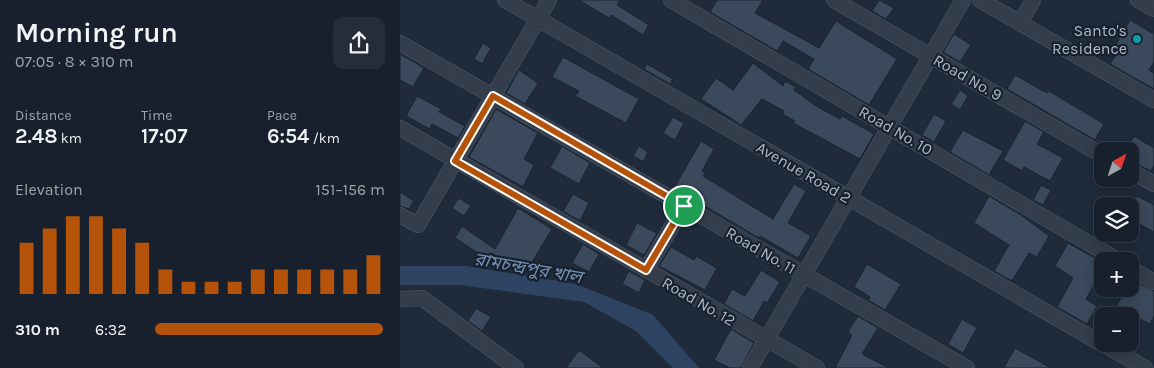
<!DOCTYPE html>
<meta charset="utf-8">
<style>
body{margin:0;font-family:Karla,"Noto Sans Bengali",sans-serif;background:#242d38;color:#f1f3f6;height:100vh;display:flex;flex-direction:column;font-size:19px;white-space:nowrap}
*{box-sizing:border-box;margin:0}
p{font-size:16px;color:#9ea3a9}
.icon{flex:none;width:28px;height:28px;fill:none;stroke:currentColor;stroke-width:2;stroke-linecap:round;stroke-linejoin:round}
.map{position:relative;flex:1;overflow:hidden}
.drawer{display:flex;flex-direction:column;background:#17202c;width:400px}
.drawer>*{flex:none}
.needle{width:32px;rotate:40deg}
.tools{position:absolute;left:694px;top:142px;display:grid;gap:10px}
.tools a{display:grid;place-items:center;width:45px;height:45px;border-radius:10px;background:#17202c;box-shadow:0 2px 12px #0003,0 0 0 1px #363e48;font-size:25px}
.pin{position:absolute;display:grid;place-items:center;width:42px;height:42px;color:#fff;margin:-21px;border:2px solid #fff;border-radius:50%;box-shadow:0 1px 5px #0007}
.round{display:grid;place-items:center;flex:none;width:52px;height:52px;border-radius:10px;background:#242d38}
.head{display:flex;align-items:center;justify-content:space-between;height:85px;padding:0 15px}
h1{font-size:28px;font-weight:600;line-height:38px}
.figures{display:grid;grid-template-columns:repeat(3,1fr);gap:8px;height:85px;padding:5px 15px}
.figures div{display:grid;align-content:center}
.figures b{font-size:21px;font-weight:600}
.figures small{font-size:14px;font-weight:400}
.figures p{font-size:14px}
.chart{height:140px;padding:10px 15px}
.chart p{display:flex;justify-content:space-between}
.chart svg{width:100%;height:90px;margin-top:5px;stroke:#b45309;stroke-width:6}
ul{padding:0 15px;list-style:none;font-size:16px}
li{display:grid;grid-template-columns:80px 60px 1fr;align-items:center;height:38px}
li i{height:12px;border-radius:6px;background:#b45309}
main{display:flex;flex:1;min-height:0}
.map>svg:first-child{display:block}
.water{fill:#2f4462}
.building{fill:#3a495b;stroke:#1a2431}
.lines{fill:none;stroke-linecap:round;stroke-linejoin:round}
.minor-casing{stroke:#505a68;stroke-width:16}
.minor{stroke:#333d4b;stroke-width:15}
.route-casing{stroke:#fff;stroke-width:10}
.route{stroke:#b45309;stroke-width:6}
.culture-dot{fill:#0f9aa8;stroke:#18222f;stroke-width:2}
.labels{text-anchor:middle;stroke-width:4.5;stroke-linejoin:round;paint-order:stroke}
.poi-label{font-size:16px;fill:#adb7c7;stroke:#18222f;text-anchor:end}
.street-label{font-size:16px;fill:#adb7c7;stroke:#18222f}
.water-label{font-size:18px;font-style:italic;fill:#728eb2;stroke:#18222f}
</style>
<main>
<section class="drawer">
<div class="head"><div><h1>Morning run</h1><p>07:05 · 8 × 310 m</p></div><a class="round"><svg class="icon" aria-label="share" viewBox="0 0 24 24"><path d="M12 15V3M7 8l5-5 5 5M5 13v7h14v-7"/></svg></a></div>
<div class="figures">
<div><p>Distance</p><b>2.48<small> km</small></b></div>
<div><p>Time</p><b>17:07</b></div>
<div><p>Pace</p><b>6:54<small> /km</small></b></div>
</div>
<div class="chart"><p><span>Elevation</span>151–156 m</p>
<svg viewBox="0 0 160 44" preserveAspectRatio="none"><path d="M5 44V19M15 44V12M25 44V6M35 44V6M45 44V12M55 44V19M65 44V32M75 44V38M85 44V38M95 44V38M105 44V32M115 44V32M125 44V32M135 44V32M145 44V32M155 44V25"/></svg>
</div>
<ul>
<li><b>310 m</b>6:32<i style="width:99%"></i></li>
</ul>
</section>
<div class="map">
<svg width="754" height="368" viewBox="0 0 754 368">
<rect width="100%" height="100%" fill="#1f2b3b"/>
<path class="water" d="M 0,266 L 66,266 L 176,284 L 253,315 L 299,368 L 273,368 L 236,331 L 184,302 L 60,285 L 0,285 Z"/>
<g class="building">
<path d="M 179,0 L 220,0 L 217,5 L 249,25 L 243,35 L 211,15 L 209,18 Z"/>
<path d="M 317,0 L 363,0 L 355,13 L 419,48 L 436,21 L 497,59 L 469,105 L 408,69 L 414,59 L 383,41 L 377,51 L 310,12 Z"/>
<path d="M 479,0 L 494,8 L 486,19 L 472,11 Z"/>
<path d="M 730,20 L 754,34 L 754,62 L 749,70 L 754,73 L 754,89 L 710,64 L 721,47 L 716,44 Z"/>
<path d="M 554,34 L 571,45 L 560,62 L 543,52 Z"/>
<path d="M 83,43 L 91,48 L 82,64 L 74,59 Z"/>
<path d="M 0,54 L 24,68 L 13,87 L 0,80 Z"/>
<path d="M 163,57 L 239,99 L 226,123 L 175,96 L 179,91 L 152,77 Z"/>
<path d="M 353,63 L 383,86 L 385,81 L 396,87 L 394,90 L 416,106 L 440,119 L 442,116 L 474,134 L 460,159 L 393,123 L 395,121 L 382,114 L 384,111 L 362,99 L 341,125 L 301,99 L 316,78 L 333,90 Z"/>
<path d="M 247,64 L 273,79 L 270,84 L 244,69 Z"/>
<path d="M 119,70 L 138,83 L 125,104 L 106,93 Z"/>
<path d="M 615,75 L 647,93 L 649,91 L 704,124 L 695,140 L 607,89 Z"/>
<path d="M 560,90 L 568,96 L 560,110 L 551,104 Z"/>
<path d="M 17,96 L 41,109 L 39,112 L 65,126 L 58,138 L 32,124 L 30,129 L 6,116 Z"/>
<path d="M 96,109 L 138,133 L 124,159 L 134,165 L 123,187 L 69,157 Z"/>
<path d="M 534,114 L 546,121 L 534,142 L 522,135 Z"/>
<path d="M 273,117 L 284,123 L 275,140 L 263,133 Z"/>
<path d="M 625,121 L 644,132 L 637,144 L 663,158 L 650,181 L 624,167 L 622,171 L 603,160 Z"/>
<path d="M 563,130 L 603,151 L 589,175 L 550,152 Z"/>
<path d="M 734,136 L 754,148 L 754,165 L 751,171 L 730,161 L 730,151 L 725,151 Z"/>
<path d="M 301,141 L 314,149 L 302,171 L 305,172 L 303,176 L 373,219 L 394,184 L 406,191 L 388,223 L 411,236 L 398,258 L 360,236 L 359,238 L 274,188 Z"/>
<path d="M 162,146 L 190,163 L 179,184 L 150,168 Z"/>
<path d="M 239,146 L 248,152 L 243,162 L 233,156 Z"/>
<path d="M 641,185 L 651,190 L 643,205 L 633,200 Z"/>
<path d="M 0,192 L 14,201 L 9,209 L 0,206 Z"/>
<path d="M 173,194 L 189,203 L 180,221 L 163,211 Z"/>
<path d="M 589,196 L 621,215 L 649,236 L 637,257 L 629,253 L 612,281 L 594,271 L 609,245 L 574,223 Z"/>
<path d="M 737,196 L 754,205 L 754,232 L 730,219 L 730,209 Z"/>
<path d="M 59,198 L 71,206 L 64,216 L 52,208 Z"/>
<path d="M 118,208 L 152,229 L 129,267 L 85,254 L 84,257 L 55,238 L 62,226 L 95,249 Z"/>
<path d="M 237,223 L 257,233 L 244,255 L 226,245 Z"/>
<path d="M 668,243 L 702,262 L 702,271 L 686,299 L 697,306 L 687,324 L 657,307 L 673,278 L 655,266 Z"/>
<path d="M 183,244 L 199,254 L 189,272 L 172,263 Z"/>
<path d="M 271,247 L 294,260 L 296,256 L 317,268 L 305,290 L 259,266 Z"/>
<path d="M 467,264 L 501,284 L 485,310 L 468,300 L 470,297 L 454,287 Z"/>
<path d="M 361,270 L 380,282 L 367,303 L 364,301 L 353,321 L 324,304 L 332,289 L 345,296 Z"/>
<path d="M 229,271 L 245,280 L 239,293 L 222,284 Z"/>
<path d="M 730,279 L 754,291 L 754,315 L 750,324 L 716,308 L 725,289 L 730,289 Z"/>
<path d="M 76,308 L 91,317 L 82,331 L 68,321 Z"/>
<path d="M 458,316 L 478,328 L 462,354 L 489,368 L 435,368 L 452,335 L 448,332 Z"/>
<path d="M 562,319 L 577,328 L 563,353 L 548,344 Z"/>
<path d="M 331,329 L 354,343 L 341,368 L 330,368 L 314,360 Z"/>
<path d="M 615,348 L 651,368 L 604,368 Z"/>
<path d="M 179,350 L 203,368 L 166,368 Z"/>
</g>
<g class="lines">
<g class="minor-casing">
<g id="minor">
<path d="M 105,0 L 702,344"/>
<path d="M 271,0 L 719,261"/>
<path d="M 434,0 L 702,155"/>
<path d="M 580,0 L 754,100"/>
<path d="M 738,0 L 754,9"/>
<path d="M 620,23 L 633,0"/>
<path d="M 0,43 L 567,368"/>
<path d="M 0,128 L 417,368"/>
<path d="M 730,170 L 754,184"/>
<path d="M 0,215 L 18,225 L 149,0"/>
<path d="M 730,268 L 754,282"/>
<path d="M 246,270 L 284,206"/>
<path d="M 0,299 L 22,298 L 116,368"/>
<path d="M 703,344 L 745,368"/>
<path d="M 350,368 L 563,0"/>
</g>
</g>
<use href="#minor" class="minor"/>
</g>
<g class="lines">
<g class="route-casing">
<path id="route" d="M 93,96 L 284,206 L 246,270 L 55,161 Z"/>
</g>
<use href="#route" class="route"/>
</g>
<circle class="culture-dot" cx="737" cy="39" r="5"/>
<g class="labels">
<g class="poi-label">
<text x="727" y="36">Santo's<tspan x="727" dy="18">Residence</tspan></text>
</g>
<g class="street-label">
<text transform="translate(568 77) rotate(30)" y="6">Road No. 9</text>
<text transform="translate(496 130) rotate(30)" y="6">Road No. 10</text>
<text transform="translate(404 172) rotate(30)" y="6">Avenue Road 2</text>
<text transform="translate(361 250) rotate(30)" y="6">Road No. 11</text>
<text transform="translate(299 301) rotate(30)" y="6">Road No. 12</text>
</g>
<g class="water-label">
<text transform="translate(128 268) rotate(10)" y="6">রামচন্দ্রপুর খাল</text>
</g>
</g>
</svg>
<div class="tools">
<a><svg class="needle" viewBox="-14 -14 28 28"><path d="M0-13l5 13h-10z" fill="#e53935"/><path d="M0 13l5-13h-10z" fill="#9ea3a9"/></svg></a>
<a><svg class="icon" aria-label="layers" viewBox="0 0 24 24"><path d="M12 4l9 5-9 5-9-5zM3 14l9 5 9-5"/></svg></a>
<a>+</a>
<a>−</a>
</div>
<div class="pin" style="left:284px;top:206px;background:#1e9e55"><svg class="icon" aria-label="arrive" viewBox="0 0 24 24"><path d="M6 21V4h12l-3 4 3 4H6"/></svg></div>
</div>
</main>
